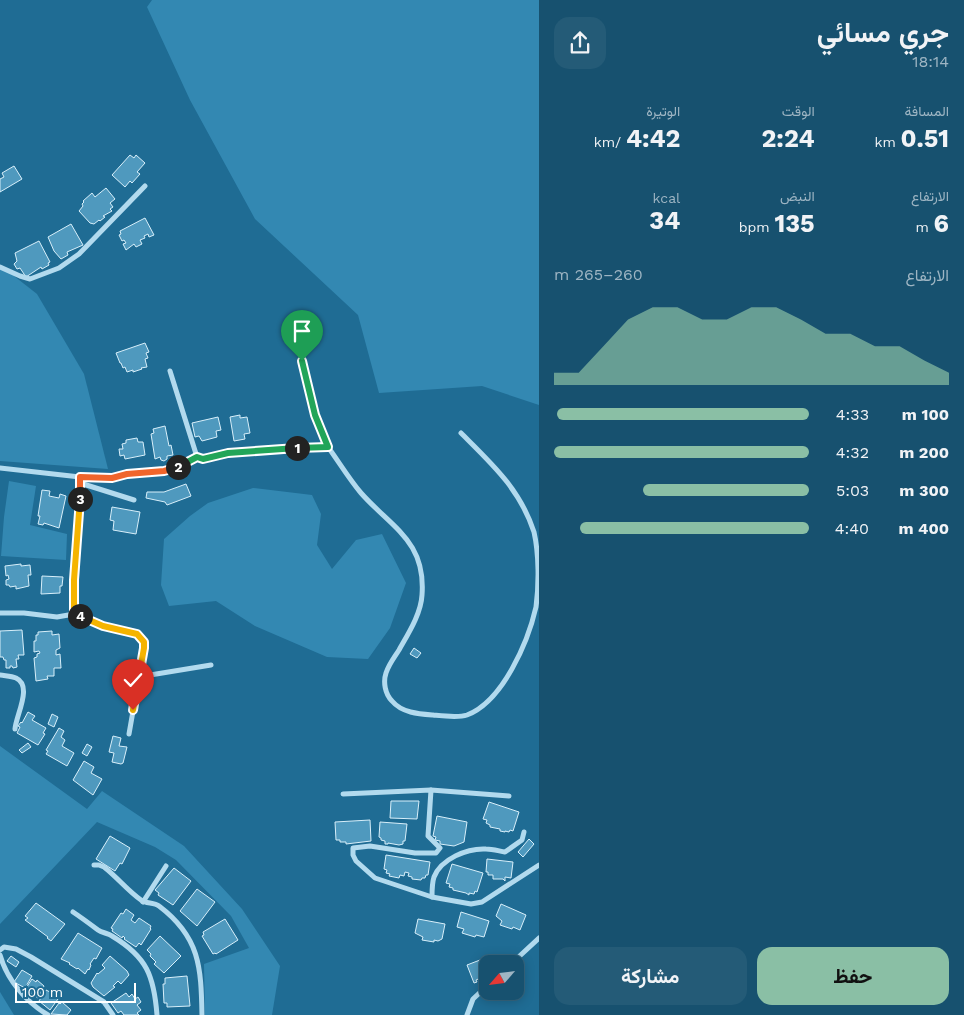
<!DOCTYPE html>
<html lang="ar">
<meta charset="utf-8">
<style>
body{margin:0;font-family:"Work Sans",Vazirmatn,sans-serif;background:#245b77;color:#f1f3f6;direction:rtl;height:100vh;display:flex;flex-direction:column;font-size:19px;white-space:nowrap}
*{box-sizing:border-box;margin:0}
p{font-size:16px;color:#9eb5c3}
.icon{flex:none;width:28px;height:28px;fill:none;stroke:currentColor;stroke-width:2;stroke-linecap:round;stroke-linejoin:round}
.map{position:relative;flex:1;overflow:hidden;direction:ltr}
.side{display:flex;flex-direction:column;background:#17516f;width:425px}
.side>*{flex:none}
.needle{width:32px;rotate:242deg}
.controls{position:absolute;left:479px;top:955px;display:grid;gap:10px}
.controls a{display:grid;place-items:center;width:45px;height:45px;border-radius:10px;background:#17516f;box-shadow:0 2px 12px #0003,0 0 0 1px #366882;font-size:25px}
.scale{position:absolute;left:15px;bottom:12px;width:121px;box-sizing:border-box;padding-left:5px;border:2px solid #fff;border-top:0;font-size:14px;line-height:18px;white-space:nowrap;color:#fff;-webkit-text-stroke:4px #1f6c94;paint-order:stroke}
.pin{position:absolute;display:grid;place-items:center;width:42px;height:42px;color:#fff;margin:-51px -21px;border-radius:50% 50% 50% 0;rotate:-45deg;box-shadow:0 0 5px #0007}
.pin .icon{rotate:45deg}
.km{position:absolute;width:25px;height:25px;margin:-12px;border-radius:50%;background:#222;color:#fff;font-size:14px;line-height:25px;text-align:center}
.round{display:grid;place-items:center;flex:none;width:52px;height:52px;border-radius:15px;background:#245b77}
.overview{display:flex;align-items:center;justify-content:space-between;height:85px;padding:0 15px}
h1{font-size:28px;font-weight:700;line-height:38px}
.figures{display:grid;grid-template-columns:repeat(3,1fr);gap:8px;height:85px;padding:5px 15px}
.figures div{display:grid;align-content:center}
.figures b{font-size:25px;font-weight:700}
.figures small{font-size:14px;font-weight:400}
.figures p{font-size:14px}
.chart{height:140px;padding:10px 15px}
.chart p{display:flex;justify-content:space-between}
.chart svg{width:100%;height:90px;margin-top:5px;fill:#8abfa5;opacity:.7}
.action{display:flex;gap:10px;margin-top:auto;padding:10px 15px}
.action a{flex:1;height:58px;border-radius:15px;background:#8abfa5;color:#111;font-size:20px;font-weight:700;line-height:58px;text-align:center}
.action a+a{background:#245b77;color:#f1f3f6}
ul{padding:0 15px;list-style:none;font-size:16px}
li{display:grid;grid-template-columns:80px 60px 1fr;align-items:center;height:38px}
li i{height:12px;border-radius:6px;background:#8abfa5}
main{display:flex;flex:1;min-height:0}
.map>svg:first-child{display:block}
.green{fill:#3388b2}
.building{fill:#4f99be;stroke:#d8effa}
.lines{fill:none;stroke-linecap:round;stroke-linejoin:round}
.minor{stroke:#b2daee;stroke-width:5}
.split-1-casing{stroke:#fff;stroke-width:10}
.split-2-casing{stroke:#fff;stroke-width:10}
.split-3-casing{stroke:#fff;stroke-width:10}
.split-4-casing{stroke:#fff;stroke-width:10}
.split-5-casing{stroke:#fff;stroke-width:10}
.split-1{stroke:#22a559;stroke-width:6}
.split-2{stroke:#22a559;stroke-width:6}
.split-3{stroke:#f0652b;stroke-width:6}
.split-4{stroke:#f5b400;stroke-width:6}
.split-5{stroke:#f5b400;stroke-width:6}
</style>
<main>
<section class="side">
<div class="overview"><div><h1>جري مسائي</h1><p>18:14</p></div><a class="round"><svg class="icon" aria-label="share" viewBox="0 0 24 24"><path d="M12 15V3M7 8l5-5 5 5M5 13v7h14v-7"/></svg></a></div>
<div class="figures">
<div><p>المسافة</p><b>0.51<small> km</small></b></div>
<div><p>الوقت</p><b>2:24</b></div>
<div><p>الوتيرة</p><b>4:42<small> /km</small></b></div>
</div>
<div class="figures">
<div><p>الارتفاع</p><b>6<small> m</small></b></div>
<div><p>النبض</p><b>135<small> bpm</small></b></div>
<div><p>kcal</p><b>34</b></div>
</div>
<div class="chart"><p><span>الارتفاع</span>260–265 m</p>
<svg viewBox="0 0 160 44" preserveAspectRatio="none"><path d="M0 44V38L10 38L20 25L30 12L40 6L50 6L60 12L70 12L80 6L90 6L100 12L110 19L120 19L130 25L140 25L150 32L160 38V44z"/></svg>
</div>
<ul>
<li><b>100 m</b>4:33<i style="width:99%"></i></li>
<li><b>200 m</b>4:32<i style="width:100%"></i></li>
<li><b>300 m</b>5:03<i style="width:65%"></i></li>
<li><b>400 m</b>4:40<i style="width:90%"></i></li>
</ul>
<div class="action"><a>حفظ</a><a>مشاركة</a></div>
</section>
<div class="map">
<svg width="539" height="1015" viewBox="0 0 539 1015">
<rect width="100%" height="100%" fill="#1f6c94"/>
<g class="green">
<path d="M 152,0 L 539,0 L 539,405 L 482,386 L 379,393 L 358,315 L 255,219 L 190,100 L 147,7 Z"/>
<path d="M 0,265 L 37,294 L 84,374 L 108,469 L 0,461 Z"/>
<path d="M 9,481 L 36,486 L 30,525 L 67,534 L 66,560 L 1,556 L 4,517 Z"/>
<path d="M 253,488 L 312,495 L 321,514 L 317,545 L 332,569 L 356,540 L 382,534 L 406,583 L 390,628 L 368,659 L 327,657 L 255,626 L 216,601 L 169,606 L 161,585 L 164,539 L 190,516 L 208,503 Z"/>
<path d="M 0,746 L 87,809 L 102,791 L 184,846 L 242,909 L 280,966 L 272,1015 L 205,1015 L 204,964 L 249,948 L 231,916 L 176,860 L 155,847 L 97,822 L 0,924 Z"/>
<path d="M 0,992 L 14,1015 L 0,1015 Z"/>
</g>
<g class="building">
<path d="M 130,155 L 134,158 L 136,155 L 145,163 L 137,172 L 140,174 L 132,183 L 130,181 L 125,187 L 112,175 Z"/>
<path d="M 14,166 L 22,179 L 0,192 L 0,179 L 4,177 L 2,173 Z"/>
<path d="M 106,188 L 115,199 L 110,203 L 113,207 L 110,209 L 112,211 L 103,216 L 105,217 L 100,221 L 99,220 L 94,224 L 90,223 L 79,211 L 83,206 L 82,204 L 84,202 L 83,201 L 92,193 L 95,197 Z"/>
<path d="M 145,218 L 154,235 L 149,237 L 148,234 L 144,236 L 145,238 L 140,240 L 142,244 L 136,247 L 134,244 L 126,250 L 123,244 L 126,243 L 124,240 L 122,241 L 119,235 L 121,234 L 120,231 Z"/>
<path d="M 71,224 L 83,245 L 67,252 L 68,255 L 61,259 L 54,251 L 48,237 Z"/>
<path d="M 39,241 L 50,262 L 48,263 L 49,265 L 42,269 L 41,267 L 26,277 L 20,268 L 17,269 L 14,264 L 17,261 L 15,253 Z"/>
<path d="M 145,343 L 149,352 L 146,353 L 148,358 L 145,359 L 147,367 L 141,368 L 142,369 L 133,372 L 133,370 L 127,372 L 125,367 L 123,368 L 121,363 L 120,363 L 116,353 Z"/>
<path d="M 240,415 L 240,418 L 247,417 L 250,433 L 244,434 L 245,439 L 234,441 L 230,417 Z"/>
<path d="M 218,417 L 221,430 L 216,431 L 217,437 L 202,441 L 199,436 L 195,437 L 192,423 Z"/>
<path d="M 165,426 L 169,446 L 171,445 L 173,455 L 167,456 L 167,459 L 164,461 L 161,460 L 160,457 L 155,459 L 151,434 L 154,433 L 153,429 Z"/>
<path d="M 137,438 L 138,442 L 143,442 L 145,455 L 125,459 L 124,455 L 120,456 L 119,449 L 123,449 L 122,444 L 126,443 L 126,440 Z"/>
<path d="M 186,484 L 191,496 L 167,505 L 165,502 L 146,498 L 147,492 L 164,492 Z"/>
<path d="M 42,490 L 50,491 L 49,496 L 59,498 L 60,494 L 66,496 L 59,528 L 44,523 L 43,525 L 38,524 L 40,516 L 38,516 Z"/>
<path d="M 112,507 L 140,512 L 136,534 L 113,530 L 114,521 L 110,520 Z"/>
<path d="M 21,564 L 21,566 L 30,565 L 31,575 L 28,575 L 29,586 L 16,589 L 16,586 L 10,587 L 9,585 L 6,585 L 6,580 L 9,579 L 8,575 L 6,576 L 5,566 Z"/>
<path d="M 42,576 L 63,577 L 62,586 L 60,586 L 60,593 L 41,594 Z"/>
<path d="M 22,630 L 24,655 L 18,655 L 19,659 L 16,659 L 17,667 L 13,668 L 12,666 L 10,666 L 10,668 L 6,668 L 6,660 L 4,660 L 3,657 L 0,657 L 0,631 Z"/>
<path d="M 52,631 L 52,635 L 59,634 L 60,648 L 56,650 L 56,655 L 60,654 L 61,668 L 54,668 L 54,676 L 47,676 L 48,679 L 36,681 L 34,658 L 37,657 L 37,654 L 40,653 L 39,651 L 34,652 L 34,641 L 36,641 L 36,635 L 38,635 L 38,632 Z"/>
<path d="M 414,648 L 421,653 L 417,658 L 410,654 Z"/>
<path d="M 28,712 L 35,716 L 32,720 L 46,728 L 43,733 L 45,734 L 38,745 L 17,733 L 20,727 L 18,726 L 21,722 L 22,723 Z"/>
<path d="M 52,714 L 58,717 L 54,727 L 48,724 Z"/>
<path d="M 59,728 L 64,731 L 61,737 L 65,740 L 62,746 L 74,753 L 67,766 L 46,754 L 48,751 L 46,750 Z"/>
<path d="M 113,736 L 121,738 L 119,746 L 127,747 L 123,763 L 121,764 L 112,762 L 114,753 L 109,752 Z"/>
<path d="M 28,743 L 31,747 L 22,753 L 19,750 Z"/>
<path d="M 87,744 L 92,747 L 87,756 L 82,753 Z"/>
<path d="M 84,761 L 94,767 L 91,773 L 102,779 L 93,795 L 73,780 Z"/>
<path d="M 391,801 L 419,801 L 417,819 L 390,818 Z"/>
<path d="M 489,802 L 519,812 L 513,831 L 510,830 L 509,832 L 505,831 L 505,832 L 500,831 L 500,829 L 490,827 L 490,825 L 486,823 L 487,820 L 483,819 Z"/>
<path d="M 437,816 L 467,822 L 464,842 L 454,846 L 440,844 L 440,841 L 435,840 L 436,837 L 433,836 Z"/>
<path d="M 370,820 L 371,841 L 346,844 L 346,842 L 340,842 L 340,840 L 336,840 L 335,822 Z"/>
<path d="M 380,822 L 407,824 L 405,841 L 403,841 L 403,844 L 399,845 L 388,843 L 388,844 L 385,844 L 385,841 L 381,840 L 381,838 L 379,837 Z"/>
<path d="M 110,836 L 130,848 L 122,864 L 120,863 L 115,871 L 96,859 Z"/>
<path d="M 529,839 L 534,844 L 523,857 L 518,852 Z"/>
<path d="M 386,855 L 430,862 L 428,875 L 426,875 L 425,878 L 422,878 L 421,880 L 412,879 L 412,877 L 408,876 L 409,873 L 405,872 L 404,876 L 400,875 L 399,878 L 389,876 L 390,874 L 386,873 L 387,870 L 384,869 Z"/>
<path d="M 487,859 L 513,862 L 511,878 L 505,877 L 505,881 L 503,879 L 493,879 L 493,875 L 488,875 L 488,872 L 486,872 Z"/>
<path d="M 452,864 L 483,873 L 477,892 L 475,891 L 474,894 L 469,893 L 469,895 L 466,893 L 453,890 L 453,888 L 449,887 L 450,884 L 446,883 Z"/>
<path d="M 174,868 L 191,881 L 173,905 L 158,895 L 159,893 L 155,890 Z"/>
<path d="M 197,889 L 215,902 L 197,926 L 180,911 Z"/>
<path d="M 36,903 L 65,924 L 51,941 L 47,938 L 48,937 L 25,920 L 28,918 L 25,916 Z"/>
<path d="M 501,904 L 526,915 L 520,930 L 513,927 L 512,929 L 500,925 L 502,921 L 496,916 Z"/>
<path d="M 126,909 L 134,915 L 131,920 L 135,923 L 139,918 L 151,926 L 150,928 L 151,929 L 141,945 L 139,943 L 136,947 L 124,939 L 125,938 L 123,936 L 122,938 L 112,931 L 113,929 L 111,928 L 121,913 L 123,914 Z"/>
<path d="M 461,912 L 489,921 L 484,937 L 476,935 L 475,937 L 462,933 L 464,929 L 457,927 Z"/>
<path d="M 225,919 L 238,940 L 216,954 L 215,953 L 213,954 L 202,936 L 204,935 L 203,932 Z"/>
<path d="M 418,919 L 445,924 L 442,939 L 438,941 L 434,940 L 434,942 L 422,940 L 423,937 L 415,933 Z"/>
<path d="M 78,933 L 102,948 L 96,959 L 94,958 L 90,964 L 91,965 L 89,970 L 88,969 L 85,974 L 78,968 L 77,969 L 69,964 L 70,963 L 61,959 Z"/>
<path d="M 160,936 L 181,956 L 164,973 L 154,964 L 156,962 L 150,956 L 151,954 L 147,950 Z"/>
<path d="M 493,955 L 496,964 L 488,964 L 488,973 L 483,975 L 483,977 L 476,980 L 477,982 L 474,983 L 467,965 Z"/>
<path d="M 11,956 L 19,962 L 16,967 L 7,961 Z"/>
<path d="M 110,956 L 127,971 L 129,975 L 121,984 L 118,981 L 113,986 L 115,987 L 104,996 L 93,987 L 91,983 L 97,973 L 98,974 L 105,968 L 102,965 Z"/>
<path d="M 22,970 L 32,976 L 25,988 L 14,982 Z"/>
<path d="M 187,976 L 190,1006 L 167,1007 L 167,1003 L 164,1003 L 163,984 L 165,984 L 165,978 Z"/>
<path d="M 32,979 L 36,982 L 37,980 L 44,986 L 38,998 L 28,991 L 29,990 L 26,988 Z"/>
<path d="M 46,990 L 56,995 L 55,997 L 58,999 L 50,1010 L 39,1001 Z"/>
<path d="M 126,993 L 129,997 L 132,994 L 135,999 L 138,997 L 141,1002 L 137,1005 L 141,1010 L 137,1013 L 139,1015 L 124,1015 L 121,1011 L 118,1013 L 111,1003 Z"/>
<path d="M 62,1002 L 71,1010 L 67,1015 L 51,1014 L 59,1003 L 60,1004 Z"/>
</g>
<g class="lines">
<g class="minor">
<path d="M 0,267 L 20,276 L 30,279 L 59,268 L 79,254 L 145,186"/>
<path d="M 301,348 L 310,398 L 328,447"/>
<path d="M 170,371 L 197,457"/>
<path d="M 0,468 L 80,477 L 112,478 L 127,474 L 164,471 L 184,464 L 197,457 C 208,460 232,452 246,451 C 273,449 301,448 328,447 C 339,462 349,479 361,493 C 392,528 426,541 422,595 C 421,614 408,634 399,650 C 394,658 389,664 386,673 C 383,682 385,694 392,701 C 402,713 419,714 433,715 C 443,716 458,718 467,715 C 503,701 528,642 536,607 C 539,584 539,554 534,532 C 520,489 492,464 461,433"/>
<path d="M 80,483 L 134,500"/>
<path d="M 0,613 L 24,613 L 57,617 L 74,614 L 103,626 L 137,633 L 143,640 L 144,648 L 129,734"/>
<path d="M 74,614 L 75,548 L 81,488 L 80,477"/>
<path d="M 0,675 C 5,676 11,676 16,678 C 33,686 16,715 15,729"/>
<path d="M 138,677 L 211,665"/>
<path d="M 431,790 L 428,836 L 440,848 L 436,853 L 415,853 L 370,846 L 353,848 L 353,855 L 356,861 L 375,878 L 432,897 L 471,904 L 482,902 L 539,865"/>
<path d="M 343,794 L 431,790 L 509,796"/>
<path d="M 94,865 L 99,865 L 104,867 C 117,877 128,891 141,900 C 146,904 154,902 159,906 C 200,937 201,967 202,1015"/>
<path d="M 432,897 C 432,891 432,883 434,877 C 441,859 467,848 486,849 C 492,849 499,851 505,852 L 522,840 L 524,832"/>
<path d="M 143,902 L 166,866"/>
<path d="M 73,912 C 82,918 90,924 98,930 C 102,933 108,933 112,936 C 147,957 154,976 157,1015"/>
<path d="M 0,950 L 4,947 L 16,949 L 31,957 L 104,1002 L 113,1015"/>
<path d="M 0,955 C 7,980 26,1002 48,1015"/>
<path d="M 511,964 L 539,938"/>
<path d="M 467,1015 L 473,999 L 488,985"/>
</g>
</g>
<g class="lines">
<g class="split-1-casing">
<path id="split-1" d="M 297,448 L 328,447 L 315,415 L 302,361"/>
</g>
<g class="split-2-casing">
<path id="split-2" d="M 178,467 L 197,457 L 203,459 L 228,453 L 297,448"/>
</g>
<g class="split-3-casing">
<path id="split-3" d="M 80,499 L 80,477 L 112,478 L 127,474 L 164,471 L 178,467"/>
</g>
<g class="split-4-casing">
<path id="split-4" d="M 80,499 L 74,580 L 74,614 L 80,616"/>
</g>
<g class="split-5-casing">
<path id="split-5" d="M 80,616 L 103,626 L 137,634 L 144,642 L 144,648 L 133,710"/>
</g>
<use href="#split-1" class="split-1"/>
<use href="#split-2" class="split-2"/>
<use href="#split-3" class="split-3"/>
<use href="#split-4" class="split-4"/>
<use href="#split-5" class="split-5"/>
</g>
</svg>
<div class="controls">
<a><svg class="needle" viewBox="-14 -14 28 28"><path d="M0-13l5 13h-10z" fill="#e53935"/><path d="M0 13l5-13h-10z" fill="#9eb5c3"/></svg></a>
</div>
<div class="scale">100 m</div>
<div class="pin" style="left:302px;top:361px;background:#1e9e55"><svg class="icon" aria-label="arrive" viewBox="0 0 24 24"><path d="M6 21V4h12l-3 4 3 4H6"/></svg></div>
<div class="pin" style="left:133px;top:710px;background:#d93025"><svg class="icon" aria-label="check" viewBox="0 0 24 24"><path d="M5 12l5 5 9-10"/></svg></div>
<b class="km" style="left:297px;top:448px">1</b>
<b class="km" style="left:178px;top:467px">2</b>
<b class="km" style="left:80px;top:499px">3</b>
<b class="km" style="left:80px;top:616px">4</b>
</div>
</main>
